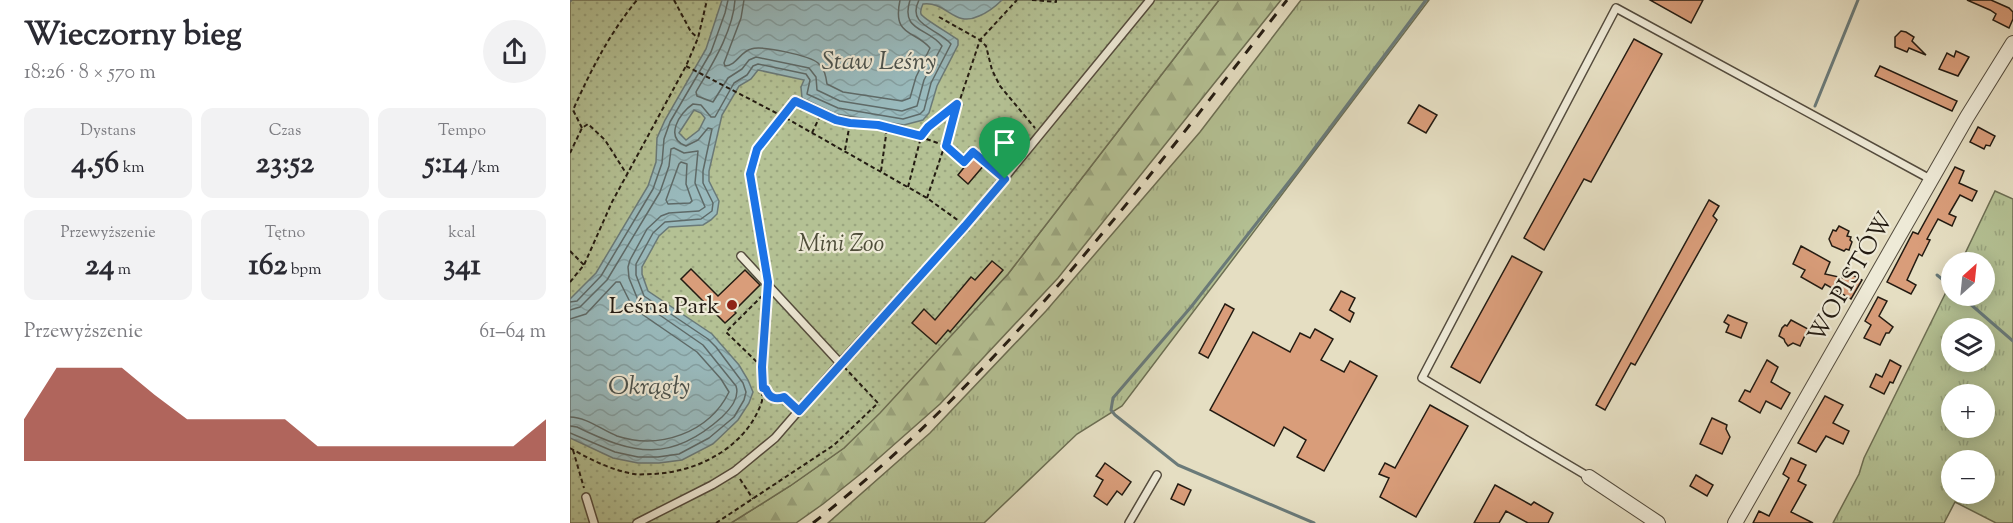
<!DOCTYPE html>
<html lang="pl">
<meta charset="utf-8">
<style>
body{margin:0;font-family:"Sorts Mill Goudy",serif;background:#f2f2f3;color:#2b2b33;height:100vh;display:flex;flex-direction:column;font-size:22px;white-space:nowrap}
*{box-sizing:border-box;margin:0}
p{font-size:20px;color:#7c7c81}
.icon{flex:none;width:33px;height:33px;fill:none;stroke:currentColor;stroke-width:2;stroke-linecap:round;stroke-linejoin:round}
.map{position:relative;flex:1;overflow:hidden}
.panel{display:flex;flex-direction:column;background:#fff;width:570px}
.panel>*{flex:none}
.needle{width:39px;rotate:27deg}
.tools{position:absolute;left:1371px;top:252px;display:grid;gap:12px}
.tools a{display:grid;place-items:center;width:54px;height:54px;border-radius:50%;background:#fff;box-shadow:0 3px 15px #0003;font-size:30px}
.pin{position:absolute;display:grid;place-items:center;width:51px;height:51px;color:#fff;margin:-62px -26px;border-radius:50% 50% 50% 0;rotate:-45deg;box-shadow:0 0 6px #0007}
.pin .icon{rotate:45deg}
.round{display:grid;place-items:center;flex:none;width:63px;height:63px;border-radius:32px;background:#f2f2f3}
.overview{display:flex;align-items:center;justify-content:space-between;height:102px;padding:0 24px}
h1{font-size:33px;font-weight:700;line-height:45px}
.metrics{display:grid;grid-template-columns:repeat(3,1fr);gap:9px;height:102px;padding:6px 24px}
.metrics div{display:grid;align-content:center;border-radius:12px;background:#f2f2f3;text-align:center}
.metrics b{font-size:30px;font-weight:700}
.metrics small{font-size:16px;font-weight:400}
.metrics p{font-size:16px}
.chart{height:168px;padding:12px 24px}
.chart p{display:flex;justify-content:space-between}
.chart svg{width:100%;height:108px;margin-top:6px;fill:#8f2418;opacity:.7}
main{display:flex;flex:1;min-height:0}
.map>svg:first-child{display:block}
.grass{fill:url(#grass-tufts);stroke:#6c6e53;stroke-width:1.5;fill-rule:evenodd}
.forest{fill:url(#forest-firs);stroke:#6c6e53;stroke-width:1.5}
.park{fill:url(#park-dots);stroke:#6c6e53;stroke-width:1.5}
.water{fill:url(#water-waves);stroke:#6a7a79;stroke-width:1.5;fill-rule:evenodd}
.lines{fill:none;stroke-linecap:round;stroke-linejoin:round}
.shore{stroke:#5e6a68;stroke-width:1.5}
.stream{stroke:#6a7a79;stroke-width:3}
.building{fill:#d99d7a;stroke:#231b12;stroke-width:1.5}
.lane-casing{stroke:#544c3e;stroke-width:10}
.street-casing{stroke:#544c3e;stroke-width:16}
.path{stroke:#231b12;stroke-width:2;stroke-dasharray:4.5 3;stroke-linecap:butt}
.lane{stroke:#eeead7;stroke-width:7}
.street{stroke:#eeead7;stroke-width:14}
.rail{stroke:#231b12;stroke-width:3;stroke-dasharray:10 10;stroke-linecap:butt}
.route-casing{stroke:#fff;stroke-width:12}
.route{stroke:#1a73e8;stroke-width:8}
.poi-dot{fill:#8f2418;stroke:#eeead7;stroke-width:2}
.labels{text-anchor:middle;stroke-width:4.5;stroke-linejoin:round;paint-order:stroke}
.park-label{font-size:24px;font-style:italic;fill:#4e4d39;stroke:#eeead7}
.street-label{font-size:24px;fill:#231b12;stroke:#eeead7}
.poi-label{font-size:24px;fill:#231b12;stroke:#eeead7;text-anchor:end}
.water-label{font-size:26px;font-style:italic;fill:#4c534e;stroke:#eeead7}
</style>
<main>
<section class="panel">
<div class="overview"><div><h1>Wieczorny bieg</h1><p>18:26 · 8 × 570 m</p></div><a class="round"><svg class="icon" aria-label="share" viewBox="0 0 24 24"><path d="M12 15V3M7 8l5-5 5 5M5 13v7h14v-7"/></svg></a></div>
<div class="metrics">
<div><p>Dystans</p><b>4.56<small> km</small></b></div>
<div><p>Czas</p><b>23:52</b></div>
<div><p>Tempo</p><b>5:14<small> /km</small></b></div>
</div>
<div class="metrics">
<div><p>Przewyższenie</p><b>24<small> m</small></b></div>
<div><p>Tętno</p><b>162<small> bpm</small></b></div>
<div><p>kcal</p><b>341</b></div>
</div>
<div class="chart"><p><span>Przewyższenie</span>61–64 m</p>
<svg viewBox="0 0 160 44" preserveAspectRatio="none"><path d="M0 44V27L10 6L20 6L30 6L40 17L50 27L60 27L70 27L80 27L90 38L100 38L110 38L120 38L130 38L140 38L150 38L160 27V44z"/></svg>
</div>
</section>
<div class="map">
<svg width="1443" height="523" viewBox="0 0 1443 523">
<defs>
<pattern id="grass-tufts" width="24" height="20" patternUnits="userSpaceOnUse" patternTransform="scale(1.5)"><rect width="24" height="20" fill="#b4c194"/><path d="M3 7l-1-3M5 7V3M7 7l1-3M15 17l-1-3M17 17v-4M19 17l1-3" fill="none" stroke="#9aa57f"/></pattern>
<pattern id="forest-firs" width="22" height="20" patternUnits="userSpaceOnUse" patternTransform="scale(1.5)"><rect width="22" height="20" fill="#b4c194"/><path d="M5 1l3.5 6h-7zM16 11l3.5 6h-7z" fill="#9aa57f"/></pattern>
<pattern id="park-dots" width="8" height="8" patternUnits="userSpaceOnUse" patternTransform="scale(1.5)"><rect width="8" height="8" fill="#b4c194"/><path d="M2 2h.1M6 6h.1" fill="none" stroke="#9aa57f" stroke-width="1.8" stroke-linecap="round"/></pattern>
<pattern id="water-waves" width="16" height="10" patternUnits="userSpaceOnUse" patternTransform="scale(1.5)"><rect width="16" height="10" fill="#99babd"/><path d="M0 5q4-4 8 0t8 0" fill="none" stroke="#849fa1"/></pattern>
</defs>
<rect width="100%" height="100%" fill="#e5dec2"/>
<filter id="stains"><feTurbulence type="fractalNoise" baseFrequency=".00333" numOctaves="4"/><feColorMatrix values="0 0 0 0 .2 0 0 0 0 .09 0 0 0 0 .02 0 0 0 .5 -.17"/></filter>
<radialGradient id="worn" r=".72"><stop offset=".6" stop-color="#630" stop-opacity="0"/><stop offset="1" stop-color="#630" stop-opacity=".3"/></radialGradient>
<g class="grass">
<path d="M 731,0 L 859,0 L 552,406 L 507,434 L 414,523 L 258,523 L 360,433 L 476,311 L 630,132 Z"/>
<path d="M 1425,191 L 1443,199 L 1443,523 L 1426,523 L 1385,502 L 1374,523 L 1263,523 L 1289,474 L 1294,458 L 1381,282 L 1382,296 L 1414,296 L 1414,262 L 1391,262 ZM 1382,328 L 1414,328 L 1414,362 L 1382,362 ZM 1382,394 L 1414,394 L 1414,428 L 1382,428 ZM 1382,460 L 1414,460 L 1414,494 L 1382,494 Z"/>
</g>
<path class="forest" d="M 649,0 L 711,0 L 488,278 L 370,404 L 293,472 L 253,504 L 226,523 L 161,523 L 220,486 L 274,448 L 438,274 Z"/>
<path class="park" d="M 0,0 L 649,0 L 438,274 L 310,413 L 274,448 L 220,486 L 161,523 L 0,523 Z"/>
<path class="water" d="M 152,0 L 432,0 C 425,7 419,12 409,16 C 384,28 377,1 353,4 C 352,6 350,11 351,14 C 352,18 382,35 388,40 L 388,45 L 367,86 L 359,113 L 353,120 L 334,125 L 266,114 L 232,98 L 231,87 L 234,80 L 188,70 L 181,79 L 169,86 L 152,115 L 139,171 L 139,181 L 149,201 L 147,214 L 141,220 L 133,225 L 99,227 L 89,236 L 72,267 L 72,274 L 78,291 L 142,334 L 169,365 L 178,380 L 183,392 L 179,403 L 168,420 L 143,444 L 112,460 L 89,463 L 68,463 L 43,458 L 0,438 L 0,299 L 26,273 L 78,186 L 86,162 L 87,138 L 95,120 L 136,49 ZM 124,110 L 131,113 L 135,118 L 129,130 L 116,140 L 109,133 Z"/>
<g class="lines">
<g class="shore">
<path d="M 165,0 C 163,32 141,66 126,92 L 127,96 L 143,102 L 158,78 L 172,69 L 179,60 L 186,57 L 239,68 L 246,77 L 247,90 L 270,101 L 332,111 L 347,106 L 354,80 L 372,46 C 358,27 330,32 340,0"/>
<path d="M 174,0 L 171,18 L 154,63 L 155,66 C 167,65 170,52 181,49 C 192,45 240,56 248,63 C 255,69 256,77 257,84 L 273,92 L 332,101 L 340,98 L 346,77 L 360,48 C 345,30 322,37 330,0"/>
<path d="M 111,162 L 117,164 L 116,184 L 122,201 L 120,203 L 98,204 L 96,200 L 109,164 Z"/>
<path d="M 0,302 L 7,301 L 31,276 L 83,189 L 92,163 L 94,139 L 100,122 L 141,52 L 155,13 L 158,0"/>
<path d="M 0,310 L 10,307 L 37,280 L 90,192 L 99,166 L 101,149 L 104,148 L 114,153 L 128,151 L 125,183 L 135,207 L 129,211 L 99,213 L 91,216 L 77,229 L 60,260 L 58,267 L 59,278 L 68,300 L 133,345 L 166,386 C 170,398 160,409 152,417 C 101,463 64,455 7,427 L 0,426"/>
<path d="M 0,319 L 16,314 L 46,282 L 50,282 L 63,308 L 127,352 L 151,379 L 159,392 C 139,433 89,450 47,436 C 32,430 16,417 0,417"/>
<path d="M 0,433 L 45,452 L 68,457 L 88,457 L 109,454 L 139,438 L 164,417 L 174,400 L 176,392 L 173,383 L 146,347 L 138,339 L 74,296 L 66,275 L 66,264 L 83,233 L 95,222 L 131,219 L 142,211 L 143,203 L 133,183 L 133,171 L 142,129 L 138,128 L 128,140 L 116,146 C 94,138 109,113 123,104 L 131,105 L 141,117 L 145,117 L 164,83 L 177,75 L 183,66 L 188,64 L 236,74 L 240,80 L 237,94 L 268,108 L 333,119 L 350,114 L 354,110 L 361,83 L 381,44 C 368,28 336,26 349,0"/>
</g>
<g class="stream">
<path d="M 0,1 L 1,0"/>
<path d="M 1245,106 L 1288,0"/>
<path d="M 1367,275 L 1382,287"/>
<path d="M 1391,296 L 1443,341"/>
<path d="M 744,523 L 608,465 L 545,415 L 541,410 L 543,398 L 621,307 L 729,169 L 856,0"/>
</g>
</g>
<g class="building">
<path d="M 1080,0 L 1133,0 L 1121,23 Z"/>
<path d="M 1397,0 L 1421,0 L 1439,8 L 1443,12 L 1443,19 L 1439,28 L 1423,20 L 1426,14 L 1420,10 Z"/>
<path d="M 1331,31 L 1336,32 L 1344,37 L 1342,41 L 1356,55 L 1339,48 L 1337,52 L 1325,47 L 1325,37 Z"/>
<path d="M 1064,39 L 1092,54 L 1021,182 L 1014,179 L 974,250 L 954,238 Z"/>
<path d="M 1386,51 L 1399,57 L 1388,76 L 1369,69 L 1377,53 L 1384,57 Z"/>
<path d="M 1310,66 L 1387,101 L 1382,111 L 1305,76 Z"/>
<path d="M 849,105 L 867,115 L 856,133 L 838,123 Z"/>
<path d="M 1408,127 L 1425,136 L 1420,146 L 1416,145 L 1414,149 L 1400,142 Z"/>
<path d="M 404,155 L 415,164 L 398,184 L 388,175 Z"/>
<path d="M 1385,167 L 1394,171 L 1389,183 L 1407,191 L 1402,201 L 1390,195 L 1379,214 L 1386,217 L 1382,226 L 1368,219 L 1357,239 L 1360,240 L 1352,256 L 1349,254 L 1337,280 L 1346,285 L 1341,294 L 1317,282 L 1343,232 L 1348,234 Z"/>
<path d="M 1139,200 L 1149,206 L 1143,216 L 1147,220 L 1065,365 L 1061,363 L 1035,410 L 1026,405 Z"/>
<path d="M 1269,226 L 1279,231 L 1277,236 L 1281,237 L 1280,240 L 1282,242 L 1279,250 L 1276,249 L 1274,251 L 1262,246 L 1259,239 L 1263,230 L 1266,231 Z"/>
<path d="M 1231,246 L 1260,262 L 1255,274 L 1273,278 L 1277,272 L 1292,280 L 1281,299 L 1255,284 L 1252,289 L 1231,277 L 1235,270 L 1223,264 Z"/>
<path d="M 942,256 L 972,272 L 910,383 L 881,367 Z"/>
<path d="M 422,261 L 433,270 L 380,332 L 378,330 L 366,344 L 342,323 L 354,309 L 365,320 L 401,277 L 405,280 Z"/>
<path d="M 121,269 L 148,296 L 175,270 L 190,285 L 164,311 L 166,313 L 155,323 L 111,279 Z"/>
<path d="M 771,291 L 785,298 L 779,310 L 784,313 L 780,322 L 760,310 Z"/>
<path d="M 1308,297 L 1317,301 L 1309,316 L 1323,327 L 1319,333 L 1316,333 L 1310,345 L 1294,338 L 1301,325 L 1295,321 Z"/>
<path d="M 655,304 L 664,309 L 638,358 L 629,353 Z"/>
<path d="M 1158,315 L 1177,323 L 1171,338 L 1156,332 L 1159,325 L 1154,322 Z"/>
<path d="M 1221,320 L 1238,329 L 1230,346 L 1223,343 L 1218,346 L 1215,342 L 1214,339 L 1209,336 L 1212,328 L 1215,325 L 1217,326 Z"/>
<path d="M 745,329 L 763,339 L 751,360 L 774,372 L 780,361 L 807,376 L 754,471 L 727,457 L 736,440 L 714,427 L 704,446 L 640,410 L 683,332 L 720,352 L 730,333 L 740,338 Z"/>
<path d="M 1197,360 L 1208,367 L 1201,382 L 1220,393 L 1211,409 L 1196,401 L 1190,413 L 1169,401 L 1175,390 L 1180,392 Z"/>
<path d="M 1320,360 L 1331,366 L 1323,383 L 1320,382 L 1314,394 L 1300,387 L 1306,374 L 1312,377 Z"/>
<path d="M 1255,396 L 1273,405 L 1263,423 L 1279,431 L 1273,444 L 1256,436 L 1246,452 L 1228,443 Z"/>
<path d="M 860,405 L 898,426 L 846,517 L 810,497 L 819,478 L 809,474 L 815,463 L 825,468 Z"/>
<path d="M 1142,418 L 1157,425 L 1156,429 L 1160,437 L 1152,454 L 1130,444 Z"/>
<path d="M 1221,458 L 1236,465 L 1228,481 L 1236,485 L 1221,512 L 1243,523 L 1183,523 L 1189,511 L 1199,516 L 1219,478 L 1213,474 Z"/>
<path d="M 535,463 L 561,482 L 552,495 L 547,491 L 537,505 L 524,496 L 533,480 L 526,476 Z"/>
<path d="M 1126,475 L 1143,485 L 1137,496 L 1120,486 Z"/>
<path d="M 608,484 L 621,490 L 614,505 L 601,499 Z"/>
<path d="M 925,485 L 961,505 L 964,502 L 983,513 L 978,523 L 958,523 L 936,511 L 929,523 L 904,523 Z"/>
</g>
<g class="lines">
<g class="lane-casing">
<g id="lane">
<path d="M 171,256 L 270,363"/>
<path d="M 1019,477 L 852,378 L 1046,8 L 1362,180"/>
<path d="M 16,497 L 24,523"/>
<path d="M 67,523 L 142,485 L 165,471 L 205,438 L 270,363 L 395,226 L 580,0"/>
<path d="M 559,523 L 587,475"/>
</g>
</g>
<g class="street-casing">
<g id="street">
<path d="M 1019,477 L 1088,523"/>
<path d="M 1165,523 L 1397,117 L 1443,43"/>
</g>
</g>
<g class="path">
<path d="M 104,0 L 121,32 L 128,38"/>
<path d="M 462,0 L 486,2 L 486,0"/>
<path d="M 369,17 L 410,40 L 416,46 L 422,70 L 430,86 L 465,128"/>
<path d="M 116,66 L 214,117 L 357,198 L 389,221"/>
<path d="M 12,128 L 3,110 C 21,70 39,34 67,0"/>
<path d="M 242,133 L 251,114"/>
<path d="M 275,150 L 280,123"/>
<path d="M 0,153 L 12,128 L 18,124 L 35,140 L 54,170 L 58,173"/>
<path d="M 311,171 L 317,128"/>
<path d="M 338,187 L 351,137 L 358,127 L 386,105"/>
<path d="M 357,198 L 410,40 L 447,0"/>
<path d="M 0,251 L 14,265"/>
<path d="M 196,270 L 180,174 L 187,149 L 225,101 L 266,120 L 280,123 L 308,125 L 351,137 L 376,146 L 394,162 L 403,152 L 428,173"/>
<path d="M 0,282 L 14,265 L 42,202 L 116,66 L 128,38 L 137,0"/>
<path d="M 192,367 L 156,332 L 195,293"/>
<path d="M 193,388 L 196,389 C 199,398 206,400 214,397 L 222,404"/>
<path d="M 0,448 C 21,460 41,470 64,474 C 70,475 77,474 83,474 C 128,472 177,447 192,401 L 197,296"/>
<path d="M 3,450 L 14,488"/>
<path d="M 170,479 L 183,499"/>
<path d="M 146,523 L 264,445 L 308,403 L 275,368"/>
</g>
<use href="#lane" class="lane"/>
<use href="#street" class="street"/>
<path class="rail" d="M 243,523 C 430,377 573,185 717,0"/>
</g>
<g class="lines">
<g class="route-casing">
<path id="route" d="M 225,101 L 266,120 L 280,123 L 308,125 L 351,136 L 358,127 L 387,104 L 376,146 L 394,162 L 403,152 L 435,179 L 395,226 L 229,411 L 214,397 C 206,400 199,398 196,389 L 193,388 L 192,367 L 198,282 L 180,174 L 187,149 Z"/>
</g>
<use href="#route" class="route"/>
</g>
<circle class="poi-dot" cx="162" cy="305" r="6"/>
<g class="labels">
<g class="park-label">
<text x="271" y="251">Mini Zoo</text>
</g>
<g class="street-label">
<text transform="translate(1280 277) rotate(-60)" y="8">WOPISTÓW</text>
</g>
<g class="poi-label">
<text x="150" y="313">Leśna Park</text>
</g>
<g class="water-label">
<text x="309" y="69">Staw Leśny</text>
<text x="79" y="394">Okrągły</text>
</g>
</g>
<rect width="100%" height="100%" filter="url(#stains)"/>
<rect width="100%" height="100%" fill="url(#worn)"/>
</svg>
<div class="tools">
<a><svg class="needle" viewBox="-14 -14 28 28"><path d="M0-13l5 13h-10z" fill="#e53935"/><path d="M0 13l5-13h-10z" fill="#7c7c81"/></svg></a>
<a><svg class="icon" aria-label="layers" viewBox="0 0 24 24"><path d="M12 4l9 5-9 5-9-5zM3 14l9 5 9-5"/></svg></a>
<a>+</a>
<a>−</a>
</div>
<div class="pin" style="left:435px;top:179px;background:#1e9e55"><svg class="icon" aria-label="arrive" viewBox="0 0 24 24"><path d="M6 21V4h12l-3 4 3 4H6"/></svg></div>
</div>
</main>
